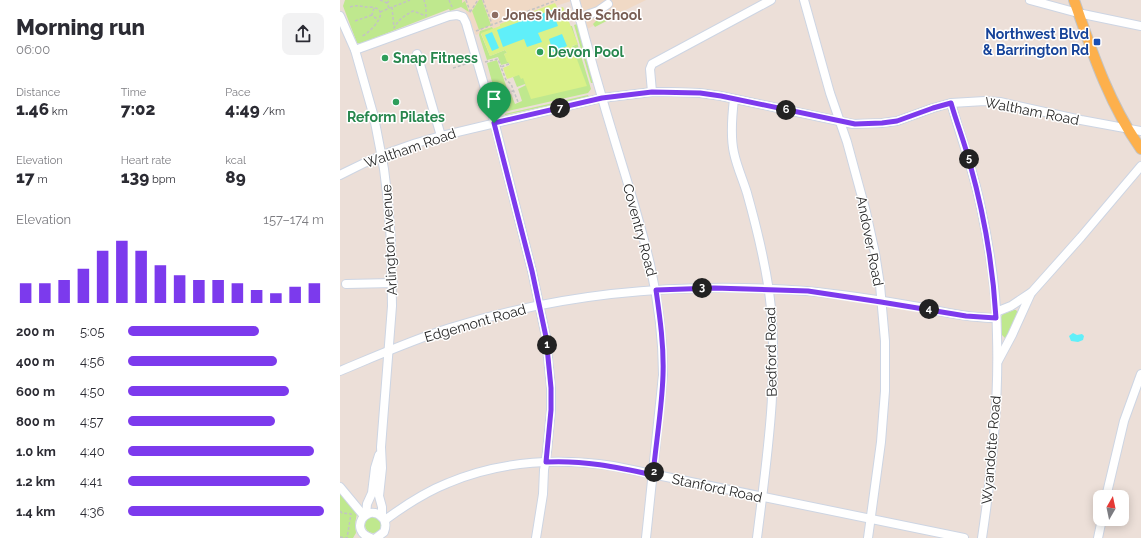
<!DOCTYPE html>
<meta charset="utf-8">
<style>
body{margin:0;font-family:Raleway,sans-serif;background:#f2f2f3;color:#2b2b33;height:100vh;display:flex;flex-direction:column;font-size:15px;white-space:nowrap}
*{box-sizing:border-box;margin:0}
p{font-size:13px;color:#7c7c81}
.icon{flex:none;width:22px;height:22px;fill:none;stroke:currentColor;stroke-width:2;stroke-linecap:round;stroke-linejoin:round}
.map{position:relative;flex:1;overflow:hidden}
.drawer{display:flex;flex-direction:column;background:#fff;width:340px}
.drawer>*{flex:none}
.needle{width:26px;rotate:9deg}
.fabs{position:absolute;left:753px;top:490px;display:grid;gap:8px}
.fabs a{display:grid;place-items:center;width:36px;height:36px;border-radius:8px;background:#fff;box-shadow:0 2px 10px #0003;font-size:20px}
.pin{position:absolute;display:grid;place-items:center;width:34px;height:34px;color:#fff;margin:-41px -17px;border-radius:50% 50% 50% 0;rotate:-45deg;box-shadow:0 0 4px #0007}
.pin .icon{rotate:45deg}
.km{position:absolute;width:20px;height:20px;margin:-10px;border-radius:50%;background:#222;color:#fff;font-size:11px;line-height:20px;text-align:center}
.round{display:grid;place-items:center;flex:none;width:42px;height:42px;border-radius:8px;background:#f2f2f3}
.overview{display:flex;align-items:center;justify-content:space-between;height:68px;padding:0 16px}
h1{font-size:22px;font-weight:800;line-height:30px}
.stats{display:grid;grid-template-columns:repeat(3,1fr);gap:6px;height:68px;padding:4px 16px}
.stats div{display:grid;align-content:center}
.stats b{font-size:17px;font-weight:800}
.stats small{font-size:11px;font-weight:400}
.stats p{font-size:11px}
.chart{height:112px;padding:8px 16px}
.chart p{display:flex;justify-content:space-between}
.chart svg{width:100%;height:72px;margin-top:4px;stroke:#7c3aed;stroke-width:6}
ul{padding:0 16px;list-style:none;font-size:13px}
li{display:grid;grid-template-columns:64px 48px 1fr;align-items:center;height:30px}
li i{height:10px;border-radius:5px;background:#7c3aed}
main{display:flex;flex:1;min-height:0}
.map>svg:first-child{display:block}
.education{fill:#f0d9c5}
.green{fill:#bfe88e}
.pitch{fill:#daf189}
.water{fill:#60eff9}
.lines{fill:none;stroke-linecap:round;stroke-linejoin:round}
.minor-casing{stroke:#cdd5e3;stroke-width:10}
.major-casing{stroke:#c3c3c3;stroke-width:12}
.path{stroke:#c3c3c3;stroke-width:1.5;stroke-dasharray:3 2;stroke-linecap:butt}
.minor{stroke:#fff;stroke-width:8}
.major{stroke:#fdb04c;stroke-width:10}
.route-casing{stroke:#fff;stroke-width:8}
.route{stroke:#7c3aed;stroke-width:5}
.education-dot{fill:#8d6e63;stroke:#fff;stroke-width:1.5}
.transit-dot{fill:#1a4fb4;stroke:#fff;stroke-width:1.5}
.leisure-dot{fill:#2e9e5b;stroke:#fff;stroke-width:1.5}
.labels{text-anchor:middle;stroke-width:3;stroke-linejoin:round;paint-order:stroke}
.education-label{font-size:14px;font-weight:bold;fill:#785e54;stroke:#fff;text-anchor:start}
.transit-label{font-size:14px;font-weight:bold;fill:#164399;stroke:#fff;text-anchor:end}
.leisure-label{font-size:14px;font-weight:bold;fill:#27864d;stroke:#fff;text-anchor:start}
.street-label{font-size:14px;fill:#282828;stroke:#fff}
</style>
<main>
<section class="drawer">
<div class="overview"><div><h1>Morning run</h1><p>06:00</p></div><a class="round"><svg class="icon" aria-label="share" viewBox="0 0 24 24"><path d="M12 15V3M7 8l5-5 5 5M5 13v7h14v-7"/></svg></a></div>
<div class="stats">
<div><p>Distance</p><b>1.46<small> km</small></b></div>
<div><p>Time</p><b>7:02</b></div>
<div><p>Pace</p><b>4:49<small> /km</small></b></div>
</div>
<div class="stats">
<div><p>Elevation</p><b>17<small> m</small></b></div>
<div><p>Heart rate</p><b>139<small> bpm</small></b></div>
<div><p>kcal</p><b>89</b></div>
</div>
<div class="chart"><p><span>Elevation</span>157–174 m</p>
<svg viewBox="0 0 160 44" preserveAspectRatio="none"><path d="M5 44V32M15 44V32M25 44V30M35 44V23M45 44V12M55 44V6M65 44V12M75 44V21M85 44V27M95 44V30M105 44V30M115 44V32M125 44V36M135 44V38M145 44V34M155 44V32"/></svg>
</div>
<ul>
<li><b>200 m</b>5:05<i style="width:67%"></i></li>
<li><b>400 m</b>4:56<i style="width:76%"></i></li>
<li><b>600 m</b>4:50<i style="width:82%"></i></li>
<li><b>800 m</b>4:57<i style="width:75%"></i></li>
<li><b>1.0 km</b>4:40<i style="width:95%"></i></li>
<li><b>1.2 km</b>4:41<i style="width:93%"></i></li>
<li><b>1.4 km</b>4:36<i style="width:100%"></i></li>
</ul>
</section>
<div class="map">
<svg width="801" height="538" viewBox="0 0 801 538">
<rect width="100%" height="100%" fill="#ecdfd8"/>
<g class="education">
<path d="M 121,0 L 234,0 L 216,6 L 215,3 L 160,25 L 160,26 L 136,35 Z"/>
<path d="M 235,0 L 306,0 L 243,31 Z"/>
</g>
<g class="green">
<path d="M 5,0 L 122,0 L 122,3 L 125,1 L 129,12 L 121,7 L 110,11 L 109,9 L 32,39 L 32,41 L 24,44 L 17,43 L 3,6 Z"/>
<path d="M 139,0 L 142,0 L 151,25 L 139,30 L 132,11 Z"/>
<path d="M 259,15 L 278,15 L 255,27 L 253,24 L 257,20 Z"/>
<path d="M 237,24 L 254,83 L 251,83 L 234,25 Z"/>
<path d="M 230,26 L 232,26 L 251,89 L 248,93 L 163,112 L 161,111 L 164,97 L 169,93 L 171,94 L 175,104 L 182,101 L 178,89 L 186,85 L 185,84 L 177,87 L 173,77 L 237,44 Z"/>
<path d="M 152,27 L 153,29 L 141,34 L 150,56 L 165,50 L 167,53 L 164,54 L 169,63 L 161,65 L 158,57 L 147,60 L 139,35 L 140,31 Z"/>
<path d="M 157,60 L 168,91 L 162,95 L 159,108 L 147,63 Z"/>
<path d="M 248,95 L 249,97 L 165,115 L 165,114 Z"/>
<path d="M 674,310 L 676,310 L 678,313 L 669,335 L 665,338 L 662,335 L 661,317 L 663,314 Z"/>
<path d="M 0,490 L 17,513 L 15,524 L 16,533 L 13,538 L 0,538 Z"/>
<circle cx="33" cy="525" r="8"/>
</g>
<path class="pitch" d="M 215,3 L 218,9 L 223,7 L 238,44 L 232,46 L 247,86 L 191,99 L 183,78 L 181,79 L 179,75 L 167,79 L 163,68 L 170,65 L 168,62 L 167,62 L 164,54 L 167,53 L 165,50 L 150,56 L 141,33 L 160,26 L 160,24 Z"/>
<g class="water">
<path d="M 212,10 L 218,26 L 198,33 L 202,42 L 187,47 L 184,39 L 163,47 L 157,30 Z"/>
<path d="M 152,32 L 159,48 L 152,51 L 145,35 Z"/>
<path d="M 222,34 L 227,46 L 213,52 L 209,39 Z"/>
<path d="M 733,333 L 737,335 L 742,334 L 744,336 L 743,340 L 738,342 L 731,341 L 729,336 Z"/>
</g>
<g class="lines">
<g class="minor-casing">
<g id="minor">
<path d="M 235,0 C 248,50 262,99 277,148 C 301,226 323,293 323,375 L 306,538"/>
<path d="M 464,0 L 490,93 L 507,142 L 526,212 L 535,253 L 540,285 L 545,341 L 545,391 L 541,442 L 528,538"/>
<path d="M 690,0 L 738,13 L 801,26"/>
<path d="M 0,16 L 15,50 L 34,117 L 44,169 L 48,202 L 51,242 L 52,306 L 41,447 L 42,468 L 39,496 L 42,507 L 42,517"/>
<path d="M 239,18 L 258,11 L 268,4"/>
<path d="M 15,50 L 109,16 L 117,15 L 123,17 L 126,23 L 151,109 L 192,271 L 206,337 L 211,388 L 211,410 L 207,452 L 204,470 L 203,494 L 196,538"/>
<path d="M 77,54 L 101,136"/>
<path d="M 312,92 L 310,69 L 312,64 L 431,0"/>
<path d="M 394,99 C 392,116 390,136 394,153 C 397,167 403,180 407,193 C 416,225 424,258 429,291 C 440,373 427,457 417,538"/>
<path d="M 611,103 C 621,138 634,172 641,208 C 650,250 657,294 657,336 C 659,404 652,471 642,538"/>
<path d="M 0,175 C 32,158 66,145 101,136 L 262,98 L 312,92 L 331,92 L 360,93 L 381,96 L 513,124 L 542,123 L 557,121 L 593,108 L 611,103 L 645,101 L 660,102 L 741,120 L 801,131"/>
<path d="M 6,284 L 53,283"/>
<path d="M 656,312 L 671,306 L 692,292 L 741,237 L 801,166"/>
<path d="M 658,361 L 672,335 L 691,293"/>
<path d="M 0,371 C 36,356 72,340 110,328 C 225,292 346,282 466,291 C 500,294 539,300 573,306 C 600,311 628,318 656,318"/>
<path d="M 0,487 L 24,516"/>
<path d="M 766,497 L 784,421 L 801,374"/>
<path d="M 26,515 L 27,504 L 32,493 L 35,468 L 39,455"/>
<path d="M 45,520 C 64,506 85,492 108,483 C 160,461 218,458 273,466 L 624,538"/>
<path d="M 31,538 C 8,531 26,502 42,517 C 46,521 46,527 44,532 L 36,538"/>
<path d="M 758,538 L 762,519"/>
</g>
</g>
<g class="major-casing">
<path id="major" d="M 734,0 C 752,52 769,104 801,149"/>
</g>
<g class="path">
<path d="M 40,0 L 47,3"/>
<path d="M 109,0 L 112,7"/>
<path d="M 126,0 L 131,14"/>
<path d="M 143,0 L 152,24"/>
<path d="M 10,7 C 15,5 20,6 26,7 C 29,7 35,7 38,9 C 47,16 28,34 22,36"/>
<path d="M 52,7 L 54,28 C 59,19 64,16 73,11 L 86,16 L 86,7 L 84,0"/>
<path d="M 34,8 L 32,15 L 38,20"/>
<path d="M 49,8 L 47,3 L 50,0"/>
<path d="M 40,12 L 70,0"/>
<path d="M 130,12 L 138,0"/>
<path d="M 15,21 L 32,15"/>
<path d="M 136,31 L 217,0"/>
<path d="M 145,62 L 158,59 L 161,67"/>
<path d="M 169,64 L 161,67 L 166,80 L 171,84 L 178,102"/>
<path d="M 113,68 L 129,63"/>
<path d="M 160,111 C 162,100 161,93 173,91"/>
<path d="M 0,511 L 2,513 L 11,514 L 7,538"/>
<path d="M 0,537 L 7,538"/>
</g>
<use href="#minor" class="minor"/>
<use href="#major" class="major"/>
</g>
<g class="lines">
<g class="route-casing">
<path id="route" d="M 312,92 L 360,93 L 381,96 L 515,124 L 542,123 L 557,121 L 593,108 L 611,103 C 617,124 625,144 630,164 C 644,214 653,267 656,318 L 626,316 L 541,302 L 468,291 L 374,288 L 316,290 C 320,318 324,346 323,375 C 322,408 316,442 313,475 C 277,467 243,460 206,462 L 211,410 L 211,388 L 206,337 L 192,271 L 154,123 L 262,98 Z"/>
</g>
<use href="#route" class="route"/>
</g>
<circle class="education-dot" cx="155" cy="15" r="4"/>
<rect class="transit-dot" x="753" y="38" width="8" height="8" rx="2"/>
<g class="leisure-dot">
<circle cx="200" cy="52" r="4"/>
<circle cx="45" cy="58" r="4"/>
<circle cx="56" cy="102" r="4"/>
</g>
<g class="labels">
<g class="education-label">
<text x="163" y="20">Jones Middle School</text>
</g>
<g class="transit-label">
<text x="749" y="39">Northwest Blvd<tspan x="749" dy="16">&amp; Barrington Rd</tspan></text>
</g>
<g class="leisure-label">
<text x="208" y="57">Devon Pool</text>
<text x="53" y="63">Snap Fitness</text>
<text x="56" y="122" text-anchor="middle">Reform Pilates</text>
</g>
<g class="street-label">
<text transform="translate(692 111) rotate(11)" y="5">Waltham Road</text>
<text transform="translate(70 148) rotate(-19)" y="5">Waltham Road</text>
<text transform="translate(300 230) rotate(75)" y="5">Coventry Road</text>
<text transform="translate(49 240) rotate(-93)" y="5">Arlington Avenue</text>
<text transform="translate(530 241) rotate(79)" y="5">Andover Road</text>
<text transform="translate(135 323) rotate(-16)" y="5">Edgemont Road</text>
<text transform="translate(431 352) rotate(-91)" y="5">Bedford Road</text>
<text transform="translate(651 450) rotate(-85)" y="5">Wyandotte Road</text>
<text transform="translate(377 488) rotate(12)" y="5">Stanford Road</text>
</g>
</g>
</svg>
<div class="fabs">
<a><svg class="needle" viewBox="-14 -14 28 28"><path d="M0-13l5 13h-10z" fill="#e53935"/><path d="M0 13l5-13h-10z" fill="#7c7c81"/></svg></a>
</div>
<div class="pin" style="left:154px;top:123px;background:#1e9e55"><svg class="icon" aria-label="arrive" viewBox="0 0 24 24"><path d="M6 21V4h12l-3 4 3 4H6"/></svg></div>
<b class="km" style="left:207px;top:345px">1</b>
<b class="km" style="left:314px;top:472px">2</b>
<b class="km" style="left:362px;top:288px">3</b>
<b class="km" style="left:589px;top:309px">4</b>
<b class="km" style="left:629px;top:159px">5</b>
<b class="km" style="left:446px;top:110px">6</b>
<b class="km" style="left:220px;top:108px">7</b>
</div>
</main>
